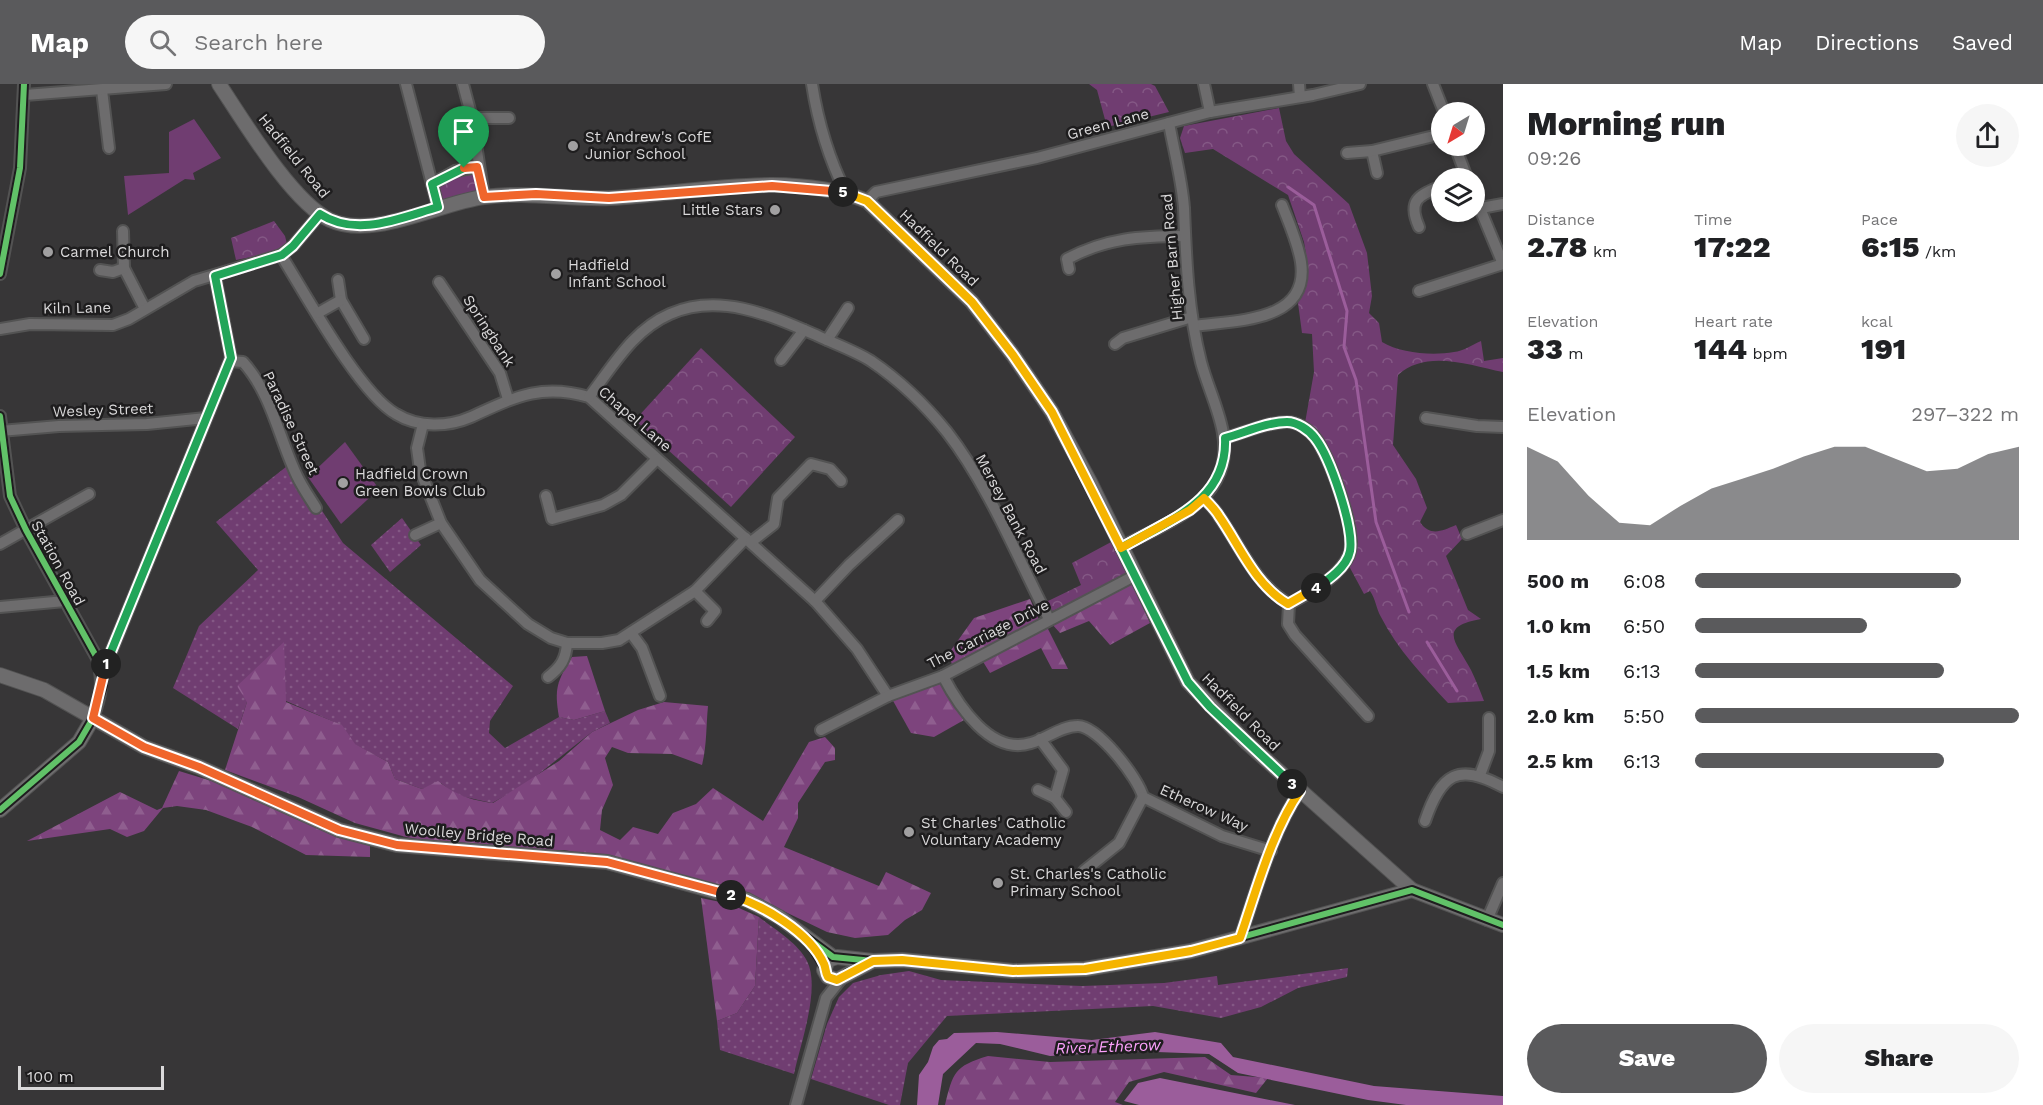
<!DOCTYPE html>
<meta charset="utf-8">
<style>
body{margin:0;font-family:"Work Sans",sans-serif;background:#f6f6f6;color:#202124;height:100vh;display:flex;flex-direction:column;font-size:22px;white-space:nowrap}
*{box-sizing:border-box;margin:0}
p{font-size:20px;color:#757577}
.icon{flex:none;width:33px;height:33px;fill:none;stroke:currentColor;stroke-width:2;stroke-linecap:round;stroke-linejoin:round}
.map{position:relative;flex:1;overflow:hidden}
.sheet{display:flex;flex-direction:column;background:#fff;width:540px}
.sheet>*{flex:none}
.needle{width:39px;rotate:218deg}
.buttons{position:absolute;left:1431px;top:18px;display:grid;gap:12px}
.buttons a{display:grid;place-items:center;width:54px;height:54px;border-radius:50%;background:#fff;box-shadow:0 3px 9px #0003;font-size:30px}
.scale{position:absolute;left:18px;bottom:15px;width:146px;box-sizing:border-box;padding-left:6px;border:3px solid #dad9da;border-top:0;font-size:16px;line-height:21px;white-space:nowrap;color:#dad9da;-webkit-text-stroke:4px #1e1d1e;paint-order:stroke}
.pin{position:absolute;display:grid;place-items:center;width:51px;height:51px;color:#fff;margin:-62px -26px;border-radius:50% 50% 50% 0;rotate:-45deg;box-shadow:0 0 6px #0007}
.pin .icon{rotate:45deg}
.km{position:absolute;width:30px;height:30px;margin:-15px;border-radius:50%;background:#222;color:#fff;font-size:16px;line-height:30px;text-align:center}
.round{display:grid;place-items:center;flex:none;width:63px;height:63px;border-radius:32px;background:#f6f6f6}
.headline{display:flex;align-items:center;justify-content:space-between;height:102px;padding:0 24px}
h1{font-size:33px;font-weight:800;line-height:45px}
.figures{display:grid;grid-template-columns:repeat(3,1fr);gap:9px;height:102px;padding:6px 24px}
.figures div{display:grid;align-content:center}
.figures b{font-size:30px;font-weight:800}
.figures small{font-size:16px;font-weight:400}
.figures p{font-size:16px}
.chart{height:168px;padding:12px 24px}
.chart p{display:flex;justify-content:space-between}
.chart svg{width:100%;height:108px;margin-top:6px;fill:#5a5a5c;opacity:.7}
.button{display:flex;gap:12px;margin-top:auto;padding:12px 24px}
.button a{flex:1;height:69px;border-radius:36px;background:#5a5a5c;color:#fff;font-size:24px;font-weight:800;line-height:69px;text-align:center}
.button a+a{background:#f6f6f6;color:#202124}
ul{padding:0 24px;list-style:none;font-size:20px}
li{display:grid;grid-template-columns:96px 72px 1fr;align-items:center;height:45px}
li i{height:15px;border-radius:8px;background:#5a5a5c}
header{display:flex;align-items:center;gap:36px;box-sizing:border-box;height:84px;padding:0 30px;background:#5a5a5c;color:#fff}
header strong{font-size:28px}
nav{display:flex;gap:33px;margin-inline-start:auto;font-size:21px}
.search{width:420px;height:54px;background:#f6f6f6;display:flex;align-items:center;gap:15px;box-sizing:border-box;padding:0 21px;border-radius:33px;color:#757577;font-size:22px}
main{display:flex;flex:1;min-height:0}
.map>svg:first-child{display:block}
.grass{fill:url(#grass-dots)}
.forest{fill:url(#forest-firs)}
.park{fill:url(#park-crowns)}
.garden{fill:#703d71}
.water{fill:#9b5d9b}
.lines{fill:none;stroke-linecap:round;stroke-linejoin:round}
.stream{stroke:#9b5d9b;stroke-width:3}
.minor-casing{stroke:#535353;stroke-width:14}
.tertiary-casing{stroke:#535353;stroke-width:16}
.minor{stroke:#6d6c6d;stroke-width:10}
.tertiary{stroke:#6d6c6d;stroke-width:14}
.cycleway-casing{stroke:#1e1d1e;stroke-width:10}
.cycleway{stroke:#61c268;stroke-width:6}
.split-1-casing{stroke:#fff;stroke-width:12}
.split-2-casing{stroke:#fff;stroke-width:12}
.split-3-casing{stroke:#fff;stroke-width:12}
.split-4-casing{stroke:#fff;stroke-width:12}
.split-5-casing{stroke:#fff;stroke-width:12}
.split-6-casing{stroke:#fff;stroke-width:12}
.split-1{stroke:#22a559;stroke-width:8}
.split-2{stroke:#f0652b;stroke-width:8}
.split-3{stroke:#f5b400;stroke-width:8}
.split-4{stroke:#22a559;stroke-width:8}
.split-5{stroke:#f5b400;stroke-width:8}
.split-6{stroke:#f0652b;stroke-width:8}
.poi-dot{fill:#a1a0a1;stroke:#1e1d1e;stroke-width:2}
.labels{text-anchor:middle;stroke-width:5;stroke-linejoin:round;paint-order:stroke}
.street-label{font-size:15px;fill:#dad9da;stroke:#1e1d1e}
.poi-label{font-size:15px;fill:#dad9da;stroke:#1e1d1e;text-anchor:start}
.water-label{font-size:16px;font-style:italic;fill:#fca1fb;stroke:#1e1d1e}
</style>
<header>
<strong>Map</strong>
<div class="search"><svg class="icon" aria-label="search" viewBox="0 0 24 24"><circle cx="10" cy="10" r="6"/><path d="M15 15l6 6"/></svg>Search here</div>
<nav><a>Map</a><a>Directions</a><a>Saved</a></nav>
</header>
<main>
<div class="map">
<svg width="1503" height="1021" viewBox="0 0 1503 1021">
<defs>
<pattern id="grass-dots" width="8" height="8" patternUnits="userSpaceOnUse" patternTransform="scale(1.5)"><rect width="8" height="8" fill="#703d71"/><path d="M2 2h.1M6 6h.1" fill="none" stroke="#845885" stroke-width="1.8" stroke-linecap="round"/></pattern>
<pattern id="forest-firs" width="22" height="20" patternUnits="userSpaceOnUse" patternTransform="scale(1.5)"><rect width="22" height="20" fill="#7d447d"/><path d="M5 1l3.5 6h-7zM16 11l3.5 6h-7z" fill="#8f5e8f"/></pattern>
<pattern id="park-crowns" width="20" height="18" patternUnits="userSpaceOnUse" patternTransform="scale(1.5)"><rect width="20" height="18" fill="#703d71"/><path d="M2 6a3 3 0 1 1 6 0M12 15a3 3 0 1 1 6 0" fill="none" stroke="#845885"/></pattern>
</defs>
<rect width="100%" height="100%" fill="#373637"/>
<g class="grass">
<path d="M 291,379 L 343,459 L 513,602 L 490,637 L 489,649 L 505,664 L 559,633 L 574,636 L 605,627 L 610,639 L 592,648 L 526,700 L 492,719 L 456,711 L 441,699 L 422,705 L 395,695 L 388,678 L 354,660 L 341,641 L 286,617 L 247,618 L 238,645 L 173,604 L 199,542 L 258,486 L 216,438 Z"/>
<path d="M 402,434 L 421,461 L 390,488 L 371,461 Z"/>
<path d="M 759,833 C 774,845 798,859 807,877 C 821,904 800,961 794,990 L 720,966 L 717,937 L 737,929 L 755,902 Z"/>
<path d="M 1348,884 L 1347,893 L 1298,904 L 1261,923 L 1221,934 L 1153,922 L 947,932 L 908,979 L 900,1021 L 889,1021 L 811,995 L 827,940 L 839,913 L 853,899 L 881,891 L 909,887 L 941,896 L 1082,902 L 1164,899 L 1217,892 L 1218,901 Z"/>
</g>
<g class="forest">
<path d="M 1132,499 L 1150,539 L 1110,561 L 1089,537 L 1060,549 L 1051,539 Z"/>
<path d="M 1030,515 L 1039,536 L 952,581 L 949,569 L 974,534 Z"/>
<path d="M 1047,543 L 1068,585 L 1052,585 L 1041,564 L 990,589 L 982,576 Z"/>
<path d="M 284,558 L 286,618 L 342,641 L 355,660 L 388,678 L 395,695 L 422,705 L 438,697 C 456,711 470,716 493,719 L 559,677 L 592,648 L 638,626 L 664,618 L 708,622 C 706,642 707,661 702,681 L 672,670 L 628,669 L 612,663 L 605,674 L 613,701 L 602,726 L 600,746 L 620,756 L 633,743 L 658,750 L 673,729 L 696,720 L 713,704 L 763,737 L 809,658 L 825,653 L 835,664 L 835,676 L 825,678 L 798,719 L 798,734 L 784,763 L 879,802 L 886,788 L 931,809 L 922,826 L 905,836 L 888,851 L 855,854 L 827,848 L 744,808 L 666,792 L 614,776 L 564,766 L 509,772 L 406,753 L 355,739 L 298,713 L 225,686 L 247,618 L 237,602 Z"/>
<path d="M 587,572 L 605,627 L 574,636 L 559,633 C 554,605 557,597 572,573 Z"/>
<path d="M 940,598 L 964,636 L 934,653 L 911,649 L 892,615 Z"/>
<path d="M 179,687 L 251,709 L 370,761 L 370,773 L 306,771 L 252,743 L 206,726 L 177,722 L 163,724 L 144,747 L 127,753 L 110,745 L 27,757 L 120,708 L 157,726 L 162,724 Z"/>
<path d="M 701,814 L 730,820 L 759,833 L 755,902 L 737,929 L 717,937 Z"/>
<path d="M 988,972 L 1050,978 L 1205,973 L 1231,991 L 1268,994 L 1256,1009 L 1164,988 L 1129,998 L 1115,1018 L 1123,1021 L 945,1021 C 953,989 954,982 988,972 Z"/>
</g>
<g class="park">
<path d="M 1089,0 L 1151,0 L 1155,2 L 1169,28 L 1107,43 L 1097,6 Z"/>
<path d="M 1279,24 L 1286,57 L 1294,70 L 1349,120 L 1367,169 L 1372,212 L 1369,229 L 1379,239 L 1382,258 C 1400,269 1432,272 1454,268 C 1463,267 1472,261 1481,257 L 1484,277 L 1503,274 L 1503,288 C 1469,281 1426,265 1398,291 L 1393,361 L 1416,395 L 1427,424 L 1420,438 C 1430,453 1442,447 1456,441 L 1462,455 L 1446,472 L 1468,526 L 1481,535 C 1436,543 1457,559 1471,586 C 1476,596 1480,607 1484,617 L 1448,619 C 1424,593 1397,565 1381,533 C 1376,524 1376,516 1370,507 L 1364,510 L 1349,482 L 1358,458 L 1344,407 L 1325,359 L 1305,339 L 1314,288 L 1312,250 L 1302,249 L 1298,219 L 1308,195 L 1308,183 L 1304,158 L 1288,111 L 1213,65 L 1185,69 L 1180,54 L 1184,42 Z"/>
<path d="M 475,86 L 481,111 L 441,120 L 435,102 L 454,91 Z"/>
<path d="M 274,137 L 285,152 L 287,160 L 276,168 L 236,176 L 231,154 Z"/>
<path d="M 701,264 L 795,353 L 731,423 L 635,336 Z"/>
<path d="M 1113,457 L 1127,490 L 1051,528 L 1046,518 L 1081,501 L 1072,479 Z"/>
</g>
<g class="garden">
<path d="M 194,35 L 221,74 L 193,89 L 195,96 L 185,95 L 128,131 L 124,92 L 169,89 L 169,48 Z"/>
<path d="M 345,358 L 379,405 L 341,440 L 308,393 Z"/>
</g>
<g class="water">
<path d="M 997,948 L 1092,956 L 1155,948 L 1221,959 L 1233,973 L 1374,1002 L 1503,1012 L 1503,1021 L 1406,1021 L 1368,1016 L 1238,989 L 1209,970 L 1131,967 L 1050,972 L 1000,960 L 976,959 L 943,990 L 938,1021 L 917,1021 L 919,991 L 928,978 L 933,963 L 939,956 L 947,955 L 954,949 Z"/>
<path d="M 1160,994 L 1295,1021 L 1139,1021 L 1124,1017 L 1138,999 Z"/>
</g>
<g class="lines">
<g class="stream">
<path d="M 1288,103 L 1314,121 L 1347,227 L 1344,263 L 1356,296 L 1376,438 L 1409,528"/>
<path d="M 1427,558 L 1457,607"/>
</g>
<g class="minor-casing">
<g id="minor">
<path d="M 406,0 L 438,123"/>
<path d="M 463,0 L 472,34 L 484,113"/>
<path d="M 812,0 C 818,39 828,73 846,109"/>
<path d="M 1204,0 L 1210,28"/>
<path d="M 1299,0 L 1300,13"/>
<path d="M 1433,0 L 1444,28"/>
<path d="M 102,6 L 109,64"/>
<path d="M 25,11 L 166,0"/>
<path d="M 472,34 L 509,34"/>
<path d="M 1455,62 L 1467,94"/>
<path d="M 1372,67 L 1377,89"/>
<path d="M 1347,69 L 1372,67 L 1442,50"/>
<path d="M 432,100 L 455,87 L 477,83"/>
<path d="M 1474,110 L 1503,180"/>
<path d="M 867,117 L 876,108 L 1037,74 L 1210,28 L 1313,11 L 1360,0"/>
<path d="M 1481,124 L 1503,120"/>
<path d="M 1419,143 C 1407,116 1419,111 1442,102"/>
<path d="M 123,147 L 124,184 L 145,225"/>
<path d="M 281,171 C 306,211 359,309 396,330 C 419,344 448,343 471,333 C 515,313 541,299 589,313 L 815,517 L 857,565 L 888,612"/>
<path d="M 1069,185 L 1067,175 C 1106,154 1141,152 1184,152"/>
<path d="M 100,186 L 113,188 L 124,184"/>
<path d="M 0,190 L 20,84 L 24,0"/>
<path d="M 338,196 L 341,216 L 364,255"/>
<path d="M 439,198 L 500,289 L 508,315"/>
<path d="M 1419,207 L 1503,180"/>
<path d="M 318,229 L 341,216"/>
<path d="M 1194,242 C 1235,236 1310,239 1301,178 C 1298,159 1289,139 1282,121"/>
<path d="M 0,245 L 30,240 L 113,241 L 129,235 L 194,197 L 281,171 L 293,162 L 320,130"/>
<path d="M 827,256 L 848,224"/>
<path d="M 1115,260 L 1123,254 L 1192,233"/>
<path d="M 781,276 L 804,246"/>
<path d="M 230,277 L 243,278 C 272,310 279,355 297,392 C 302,403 310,414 316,424"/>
<path d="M 589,313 C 613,282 633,246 670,230 C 720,208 772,232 818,252 C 835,260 855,267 871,277 C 899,296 926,322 947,348 C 989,402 1018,475 1049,535"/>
<path d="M 0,332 L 10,412 L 26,446 L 97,574 C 104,597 101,612 93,634"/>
<path d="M 1426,334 L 1477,342 L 1503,343"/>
<path d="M 423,340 L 417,364 L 420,386 L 441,439 L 480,496 L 528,540 L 551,554 L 567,559 L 602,559 L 619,556 L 695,507 L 746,454"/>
<path d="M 0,347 L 59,342 L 147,340 L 206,334"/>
<path d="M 546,412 L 552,435 L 603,421 L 621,411 L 657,375"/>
<path d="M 1204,414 C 1209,420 1215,425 1219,432 C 1240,462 1255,500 1289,520 C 1309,509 1339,494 1349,471 C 1358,450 1332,382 1320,361 C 1314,350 1301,338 1287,338 C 1267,338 1244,349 1225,354"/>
<path d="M 1467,450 L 1503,436"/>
<path d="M 415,451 L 441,439"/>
<path d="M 751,458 L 774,440 L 778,414 L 811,380 L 830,385 L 841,397"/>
<path d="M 0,460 L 89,410"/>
<path d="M 1121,463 C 1156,444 1205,428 1220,388 C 1234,352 1210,313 1201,278 C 1188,227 1186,176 1184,124 C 1182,96 1174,67 1169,39"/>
<path d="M 695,507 L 715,527 L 707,537"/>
<path d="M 815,517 L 849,481 L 898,436"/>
<path d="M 1289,520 L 1288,540 L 1295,551 L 1368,632"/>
<path d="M 0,523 L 65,517"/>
<path d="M 631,549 L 642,564 L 660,612"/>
<path d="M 102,590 L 231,274 L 215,192"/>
<path d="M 943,592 C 958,621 991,672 1031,659 C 1046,655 1061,642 1078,642 C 1098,642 1139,695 1143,713 L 1222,752 L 1271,767"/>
<path d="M 548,593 C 561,583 566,575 567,559"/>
<path d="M 821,646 L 888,612 L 943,592 L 1134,492"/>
<path d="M 1040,655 L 1063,686 L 1055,714"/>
<path d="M 1480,691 L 1489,667 L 1489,634"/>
<path d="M 1038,706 L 1055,714 L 1066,728"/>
<path d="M 1425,737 C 1441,690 1458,678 1503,703"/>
<path d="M 1084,787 L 1119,759 L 1143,713"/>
<path d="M 1487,836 L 1503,799"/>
<path d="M 1240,854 C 1256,808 1272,747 1300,707"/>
<path d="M 796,1021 L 826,914 L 841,895"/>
</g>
</g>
<g class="tertiary-casing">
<g id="tertiary">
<path d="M 219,0 C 243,36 292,118 330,136 C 373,156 439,119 484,113 C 527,107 569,116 611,114 C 694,109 787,86 867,117 L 972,218 L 1013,271 L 1052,328 L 1090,398 L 1188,598 L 1245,657 L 1412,806"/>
<path d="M 0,591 L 44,606 L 144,663 L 199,683 L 339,746 L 397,761 L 607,778 L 747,816 L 779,833 L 833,873"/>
<path d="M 0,726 L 79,658 L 93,634"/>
<path d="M 873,877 L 837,896 L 828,893 L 824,886 L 828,876 L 837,873 L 873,877 L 902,876 L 1013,887 L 1085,885 L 1191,867 L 1412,806 L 1503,841"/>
</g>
</g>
<use href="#minor" class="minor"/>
<use href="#tertiary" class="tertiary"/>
<g class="cycleway-casing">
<g id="cycleway">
<path d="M 0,190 L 20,84 L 24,0"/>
<path d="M 0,332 L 10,412 L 26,446 L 97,574 L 103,602 L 93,634 L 79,658 L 0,726"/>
<path d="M 93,634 L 144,663 L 199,683 L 339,746 L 397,761 L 607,778 L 747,816 L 779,833 L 833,873 L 873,877 L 902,876 L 1013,887 L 1085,885 L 1191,867 L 1412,806 L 1503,841"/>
<path d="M 813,865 L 831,895 L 841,895 L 847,889 L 873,877"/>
</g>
</g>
<use href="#cycleway" class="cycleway"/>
</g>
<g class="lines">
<g class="split-1-casing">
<path id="split-1" d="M 106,580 L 231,274 L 215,192 L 282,171 L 293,162 L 320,130 C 357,154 400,134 438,123 L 432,100 L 464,84"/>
</g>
<g class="split-2-casing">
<path id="split-2" d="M 106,580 L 93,634 L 144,663 L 199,683 L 339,746 L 397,761 L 607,778 L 731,811"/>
</g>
<g class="split-3-casing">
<path id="split-3" d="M 731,811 C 762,821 810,848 824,880 C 826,884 825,888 828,893 L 837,896 L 873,877 L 902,876 L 1013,887 L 1085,885 L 1191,867 L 1240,854 C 1256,808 1272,747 1300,707 L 1292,700"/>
</g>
<g class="split-4-casing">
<path id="split-4" d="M 1292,700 L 1210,623 L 1188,598 L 1121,464 C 1167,437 1228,418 1225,354 C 1244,349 1267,338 1287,338 C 1297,338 1309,346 1315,354 C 1330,373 1354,443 1350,467 C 1347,483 1328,496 1316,504"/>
</g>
<g class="split-5-casing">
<path id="split-5" d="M 843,108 L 867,117 L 972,218 L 1013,271 L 1052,328 L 1121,464 L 1190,426 L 1204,414 C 1209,420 1215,425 1219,432 C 1240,462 1255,501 1288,520 L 1316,504"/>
</g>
<g class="split-6-casing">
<path id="split-6" d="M 464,84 L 477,83 L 484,113 L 536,110 L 609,114 L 772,102 L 843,108"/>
</g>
<use href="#split-1" class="split-1"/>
<use href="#split-2" class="split-2"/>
<use href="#split-3" class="split-3"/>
<use href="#split-4" class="split-4"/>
<use href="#split-5" class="split-5"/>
<use href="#split-6" class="split-6"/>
</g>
<g class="poi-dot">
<circle cx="573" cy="62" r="6"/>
<circle cx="775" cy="126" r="6"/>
<circle cx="48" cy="168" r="6"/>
<circle cx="556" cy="190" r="6"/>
<circle cx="343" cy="399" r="6"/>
<circle cx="909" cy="748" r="6"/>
<circle cx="998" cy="799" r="6"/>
</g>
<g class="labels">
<g class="street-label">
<text transform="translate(1108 40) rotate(-15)" y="5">Green Lane</text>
<text transform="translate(294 72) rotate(51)" y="5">Hadfield Road</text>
<text transform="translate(939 164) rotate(44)" y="5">Hadfield Road</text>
<text transform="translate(1172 173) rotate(-95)" y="5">Higher Barn Road</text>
<text transform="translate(77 224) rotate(-1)" y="5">Kiln Lane</text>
<text transform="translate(489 247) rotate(57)" y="5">Springbank</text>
<text transform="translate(103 326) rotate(-2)" y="5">Wesley Street</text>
<text transform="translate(635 335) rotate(41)" y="5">Chapel Lane</text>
<text transform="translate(291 339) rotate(65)" y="5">Paradise Street</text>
<text transform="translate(1011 430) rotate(62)" y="5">Mersey Bank Road</text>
<text transform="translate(58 479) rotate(61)" y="5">Station Road</text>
<text transform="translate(988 550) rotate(-27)" y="5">The Carriage Drive</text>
<text transform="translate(1241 628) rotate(45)" y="5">Hadfield Road</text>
<text transform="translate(1204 724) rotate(24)" y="5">Etherow Way</text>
<text transform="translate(479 751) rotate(5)" y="5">Woolley Bridge Road</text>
</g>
<g class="poi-label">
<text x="585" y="58">St Andrew's CofE<tspan x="585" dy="17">Junior School</tspan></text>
<text x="763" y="131" text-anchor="end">Little Stars</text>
<text x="60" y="173">Carmel Church</text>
<text x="568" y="186">Hadfield<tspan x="568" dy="17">Infant School</tspan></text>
<text x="355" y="395">Hadfield Crown<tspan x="355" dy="17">Green Bowls Club</tspan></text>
<text x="921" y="744">St Charles' Catholic<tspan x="921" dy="17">Voluntary Academy</tspan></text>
<text x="1010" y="795">St. Charles's Catholic<tspan x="1010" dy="17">Primary School</tspan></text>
</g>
<g class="water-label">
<text transform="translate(1108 962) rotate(-2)" y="6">River Etherow</text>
</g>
</g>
</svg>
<div class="buttons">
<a><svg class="needle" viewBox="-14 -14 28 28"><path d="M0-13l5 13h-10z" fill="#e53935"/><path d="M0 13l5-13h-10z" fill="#757577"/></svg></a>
<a><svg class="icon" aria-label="layers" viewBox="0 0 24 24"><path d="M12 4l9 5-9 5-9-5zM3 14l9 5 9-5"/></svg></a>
</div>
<div class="scale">100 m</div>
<div class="pin" style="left:464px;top:84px;background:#1e9e55"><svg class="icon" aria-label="arrive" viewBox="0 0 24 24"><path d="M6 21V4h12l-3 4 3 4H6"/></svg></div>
<b class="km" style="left:106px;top:580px">1</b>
<b class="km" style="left:731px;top:811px">2</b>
<b class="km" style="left:1292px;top:700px">3</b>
<b class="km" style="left:1316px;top:504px">4</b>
<b class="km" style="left:843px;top:108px">5</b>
</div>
<section class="sheet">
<div class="headline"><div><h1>Morning run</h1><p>09:26</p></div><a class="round"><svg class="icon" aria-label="share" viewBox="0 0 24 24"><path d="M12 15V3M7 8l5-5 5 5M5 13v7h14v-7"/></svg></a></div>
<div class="figures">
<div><p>Distance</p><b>2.78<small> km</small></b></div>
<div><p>Time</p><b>17:22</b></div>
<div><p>Pace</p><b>6:15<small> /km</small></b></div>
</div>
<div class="figures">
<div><p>Elevation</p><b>33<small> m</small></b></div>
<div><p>Heart rate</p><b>144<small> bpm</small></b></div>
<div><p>kcal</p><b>191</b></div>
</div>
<div class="chart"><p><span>Elevation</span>297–322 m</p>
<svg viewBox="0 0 160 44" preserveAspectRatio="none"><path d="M0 44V6L10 12L20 26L30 37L40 38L50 30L60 23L70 19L80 15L90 10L100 6L110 6L120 11L130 16L140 15L150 9L160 6V44z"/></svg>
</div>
<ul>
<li><b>500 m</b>6:08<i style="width:82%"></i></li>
<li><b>1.0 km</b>6:50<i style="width:53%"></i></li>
<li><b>1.5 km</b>6:13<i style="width:77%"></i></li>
<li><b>2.0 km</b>5:50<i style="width:100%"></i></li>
<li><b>2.5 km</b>6:13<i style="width:77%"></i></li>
</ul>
<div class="button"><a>Save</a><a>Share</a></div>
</section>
</main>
